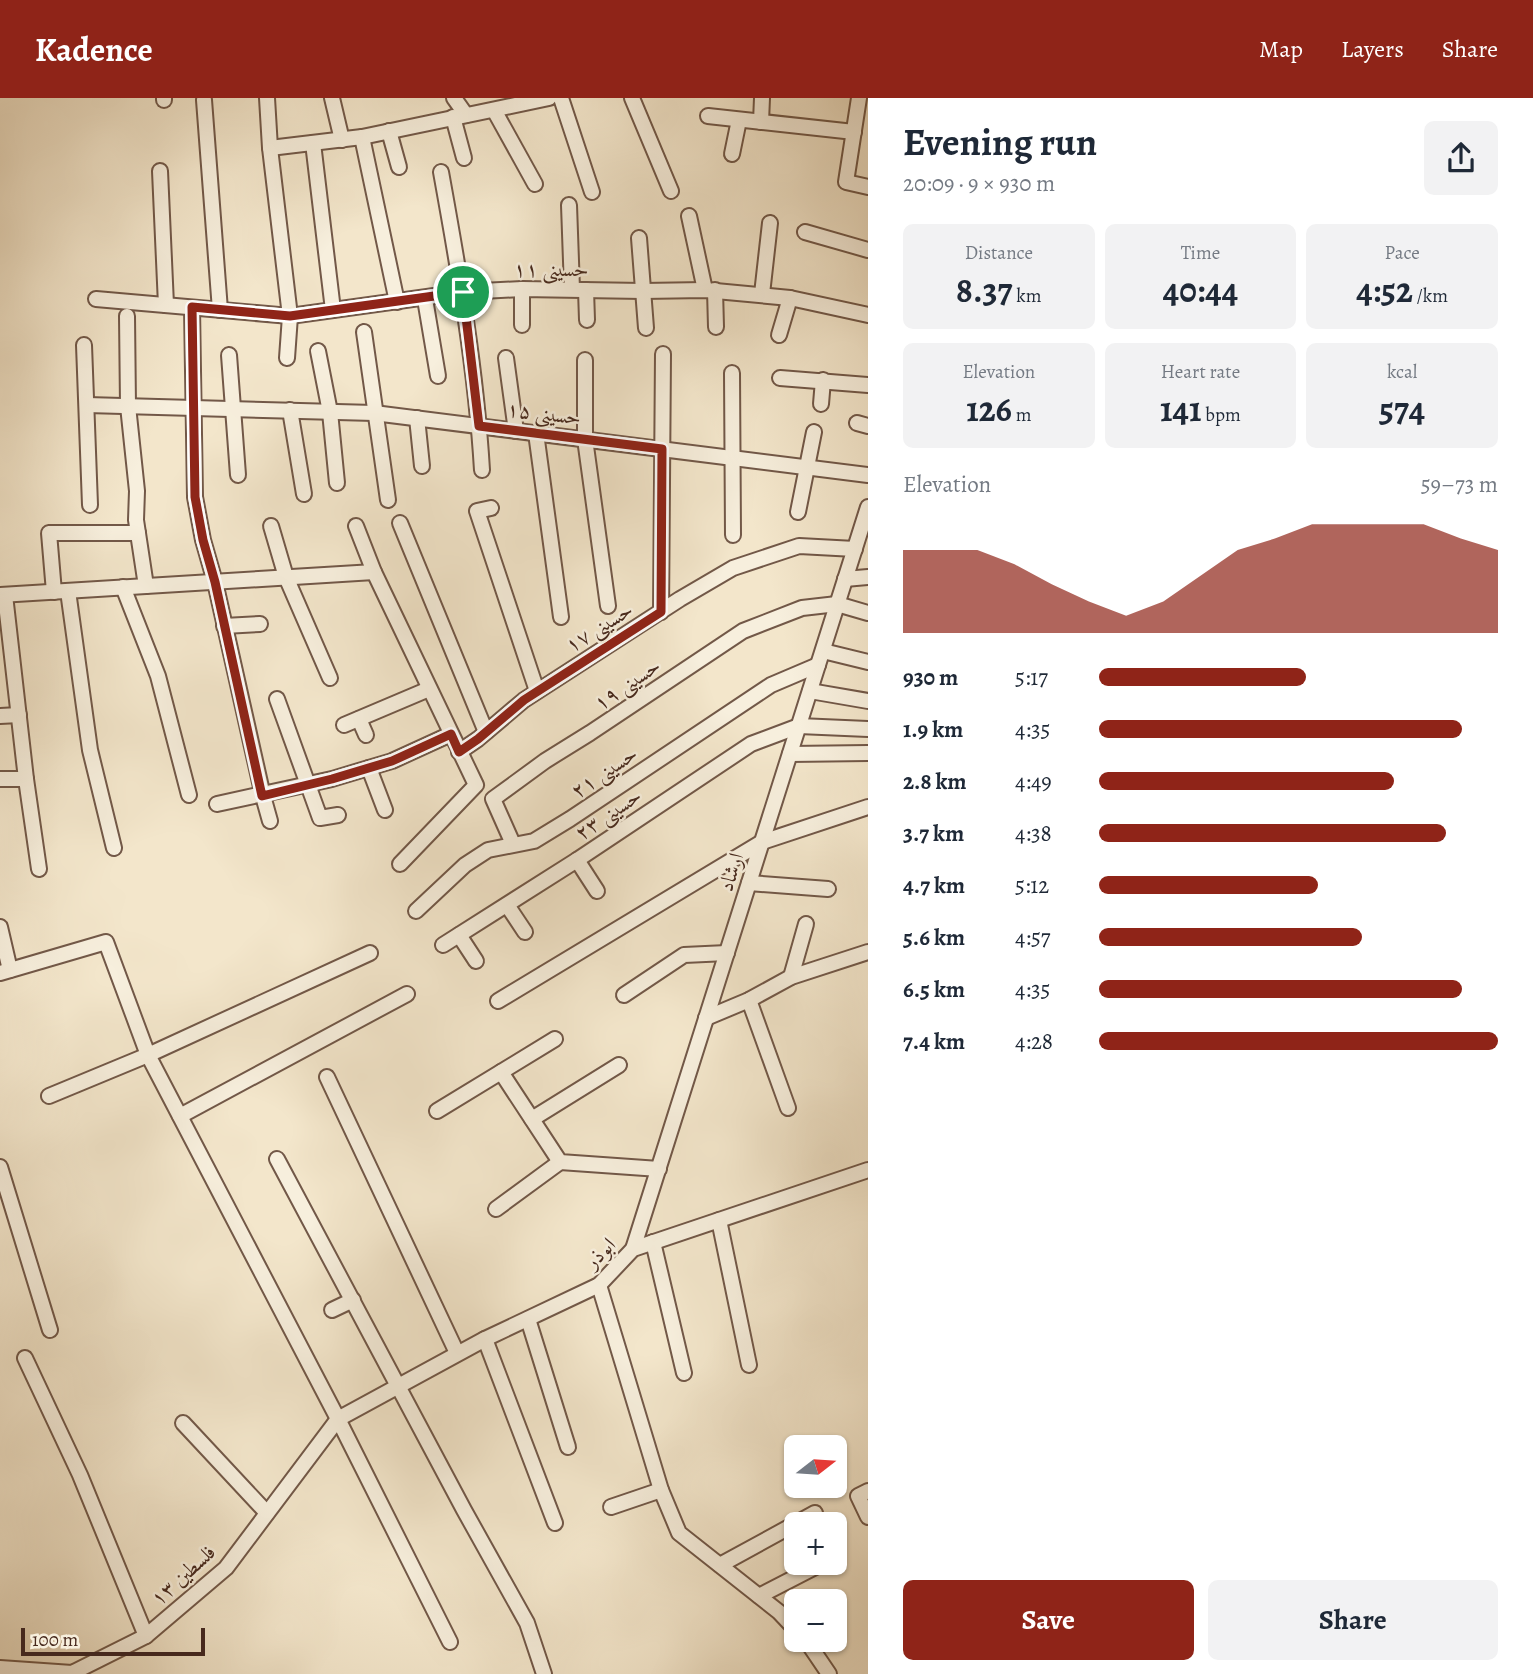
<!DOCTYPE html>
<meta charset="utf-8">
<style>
body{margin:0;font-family:Alegreya,Amiri,serif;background:#f2f2f3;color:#1f2937;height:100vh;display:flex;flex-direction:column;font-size:26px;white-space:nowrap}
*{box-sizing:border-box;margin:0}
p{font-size:23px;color:#747a83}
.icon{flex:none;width:38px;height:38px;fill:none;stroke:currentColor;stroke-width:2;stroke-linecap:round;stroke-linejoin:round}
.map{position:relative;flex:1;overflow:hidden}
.panel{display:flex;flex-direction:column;background:#fff;width:665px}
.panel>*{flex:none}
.needle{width:46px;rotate:73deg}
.tools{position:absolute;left:784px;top:1337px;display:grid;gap:14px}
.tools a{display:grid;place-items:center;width:63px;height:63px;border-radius:10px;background:#fff;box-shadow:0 2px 5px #0004;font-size:35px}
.scale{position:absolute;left:21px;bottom:18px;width:184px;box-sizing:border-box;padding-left:7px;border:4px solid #47291d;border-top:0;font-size:19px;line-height:24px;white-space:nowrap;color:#47291d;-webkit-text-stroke:5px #f7efdd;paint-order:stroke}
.pin{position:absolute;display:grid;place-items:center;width:60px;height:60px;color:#fff;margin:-30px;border:4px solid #fff;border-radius:50%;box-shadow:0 2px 7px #0007}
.round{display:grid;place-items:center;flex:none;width:74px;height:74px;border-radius:10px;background:#f2f2f3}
.headline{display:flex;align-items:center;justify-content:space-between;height:119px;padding:0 35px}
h1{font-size:38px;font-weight:700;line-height:52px}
.metrics{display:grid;grid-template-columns:repeat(3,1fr);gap:10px;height:119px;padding:7px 35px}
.metrics div{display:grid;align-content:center;border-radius:10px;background:#f2f2f3;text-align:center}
.metrics b{font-size:35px;font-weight:700}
.metrics small{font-size:19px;font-weight:400}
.metrics p{font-size:19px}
.chart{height:196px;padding:14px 35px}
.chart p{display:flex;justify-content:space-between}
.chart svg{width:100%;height:126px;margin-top:7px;fill:#8f2418;opacity:.7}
.primary-button{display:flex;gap:14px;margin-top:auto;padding:14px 35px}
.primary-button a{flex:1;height:80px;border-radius:10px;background:#8f2418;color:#fff;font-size:28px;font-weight:700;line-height:80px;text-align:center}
.primary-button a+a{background:#f2f2f3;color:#1f2937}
ul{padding:0 35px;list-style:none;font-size:23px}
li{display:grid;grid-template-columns:112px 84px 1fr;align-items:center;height:52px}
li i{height:18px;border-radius:9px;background:#8f2418}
header{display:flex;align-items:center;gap:42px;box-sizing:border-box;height:98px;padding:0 35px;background:#8f2418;color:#fff}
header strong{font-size:33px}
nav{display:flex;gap:38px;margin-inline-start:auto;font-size:24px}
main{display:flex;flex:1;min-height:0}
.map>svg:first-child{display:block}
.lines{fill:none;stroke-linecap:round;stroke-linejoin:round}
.minor-casing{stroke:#725848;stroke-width:18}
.minor{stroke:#f7efdd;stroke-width:14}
.route-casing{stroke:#fff;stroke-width:14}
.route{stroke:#8f2418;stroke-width:9}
.labels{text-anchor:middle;stroke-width:5;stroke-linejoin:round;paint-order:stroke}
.street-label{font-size:21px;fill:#47291d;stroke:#f7efdd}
</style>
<header>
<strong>Kadence</strong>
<nav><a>Map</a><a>Layers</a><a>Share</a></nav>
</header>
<main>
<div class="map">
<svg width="868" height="1576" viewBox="0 0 868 1576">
<rect width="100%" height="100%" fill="#f3e6cb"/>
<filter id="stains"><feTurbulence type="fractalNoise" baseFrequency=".00286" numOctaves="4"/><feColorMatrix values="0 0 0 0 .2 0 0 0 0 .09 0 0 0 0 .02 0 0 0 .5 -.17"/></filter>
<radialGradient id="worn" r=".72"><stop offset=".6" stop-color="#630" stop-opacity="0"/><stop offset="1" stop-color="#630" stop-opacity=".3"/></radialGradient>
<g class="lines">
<g class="minor-casing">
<g id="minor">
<path d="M 164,0 L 164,2"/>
<path d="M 267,0 L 270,50 L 290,218 L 287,260"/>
<path d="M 332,0 L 342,42"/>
<path d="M 454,0 L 466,17"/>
<path d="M 561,0 L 592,94"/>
<path d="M 632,0 L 671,93"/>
<path d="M 859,0 L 846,84 L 868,89"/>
<path d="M 204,2 L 220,212"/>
<path d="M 494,12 L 535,86"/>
<path d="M 708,18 L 854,34"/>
<path d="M 453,19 L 464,60"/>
<path d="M 761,24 L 762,0"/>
<path d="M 389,33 L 399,69"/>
<path d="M 362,39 L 397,204"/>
<path d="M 313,45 L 333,212"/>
<path d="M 270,50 L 362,39 L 549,0"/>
<path d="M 732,56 L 739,22"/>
<path d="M 160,73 L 166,207"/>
<path d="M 441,74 C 459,173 476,272 482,372"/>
<path d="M 569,107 L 572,191"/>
<path d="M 689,118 L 705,192"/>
<path d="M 805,134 L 868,152"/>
<path d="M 639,140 L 646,230"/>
<path d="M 586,192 L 587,222"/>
<path d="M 715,192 L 716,229"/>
<path d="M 762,196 L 770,125"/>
<path d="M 96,201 L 290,218 L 463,194 L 522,191 L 643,193 L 705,192 L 790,200 L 868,217"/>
<path d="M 425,201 L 438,278"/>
<path d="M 192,210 L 195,399 L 203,442 L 215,484 L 263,698 L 270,723"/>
<path d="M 127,218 L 128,308 L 137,393 L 136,422 L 146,488"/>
<path d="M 522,227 L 522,191"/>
<path d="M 364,234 L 388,402"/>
<path d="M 779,237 L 790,200"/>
<path d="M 84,247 L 90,407"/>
<path d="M 318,253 L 330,314 L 337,385"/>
<path d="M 229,257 L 238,377"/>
<path d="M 506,260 L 516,333"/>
<path d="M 585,262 L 585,341 L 608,508"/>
<path d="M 732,275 L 733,437"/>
<path d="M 780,280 L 868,287"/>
<path d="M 821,306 L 823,282"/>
<path d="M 87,307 L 374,315 L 868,377"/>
<path d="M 290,312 L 304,396"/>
<path d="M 417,320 L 422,368"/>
<path d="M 857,325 L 868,328"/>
<path d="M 536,335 L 561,519"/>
<path d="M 491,410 L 477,413 L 537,593"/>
<path d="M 798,414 L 814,334"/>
<path d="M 400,425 L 486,634"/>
<path d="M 271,428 L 286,479 L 330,580"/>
<path d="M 356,428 L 374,474 L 476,687 L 400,766"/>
<path d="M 845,481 L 868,479"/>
<path d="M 123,489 L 158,578 L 189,697"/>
<path d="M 68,493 L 90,652 L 114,750"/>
<path d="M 54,494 L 49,435 L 138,435"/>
<path d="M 0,497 L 374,474"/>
<path d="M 5,497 L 26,681 L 39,771"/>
<path d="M 661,514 L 663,256"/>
<path d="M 224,528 L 260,526"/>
<path d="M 823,553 L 868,564"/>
<path d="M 810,593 L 868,603"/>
<path d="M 277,601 L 320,720 L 338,717"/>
<path d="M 0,618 L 19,617"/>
<path d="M 359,621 L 366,637"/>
<path d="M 344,627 L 429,591"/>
<path d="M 459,654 L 478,641 L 524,602 L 680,501 L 733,470 L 799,448 L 855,451"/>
<path d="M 790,656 L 868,655"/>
<path d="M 369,670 L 385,712"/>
<path d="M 0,681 L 26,681"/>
<path d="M 217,706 L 332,681 L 392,663 L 451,636"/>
<path d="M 513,746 L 493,701 L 545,663 L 590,635 L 743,533 L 802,510 L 837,506 L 868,515"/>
<path d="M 577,762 L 597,793"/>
<path d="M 749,785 L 828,791"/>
<path d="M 507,807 L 525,834"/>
<path d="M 416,813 L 465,767 L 488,752 L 534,743 L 570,721 L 771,587 L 818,567"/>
<path d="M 0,829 L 10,872"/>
<path d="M 459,837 L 476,863"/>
<path d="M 443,847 L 577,762 L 751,646 L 799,628 L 868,631"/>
<path d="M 0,875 L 106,844 L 148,957 L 338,1321 L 450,1544"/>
<path d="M 791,879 L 806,826"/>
<path d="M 624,897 L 684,857 L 727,855"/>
<path d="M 749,902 L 788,1010"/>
<path d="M 498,903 L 762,744 L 868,709"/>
<path d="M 706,920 L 749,902 L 791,879 L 868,854"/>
<path d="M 501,974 L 560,1064 L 659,1071"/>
<path d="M 327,979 L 457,1255"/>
<path d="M 49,998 L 148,957 L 370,855"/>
<path d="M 437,1013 L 555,941"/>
<path d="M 180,1018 L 407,896"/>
<path d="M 532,1021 L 619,967"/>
<path d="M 277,1061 L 464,1412 L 527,1525 L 544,1576"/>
<path d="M 0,1069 L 50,1232"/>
<path d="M 496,1111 L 560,1064"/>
<path d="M 719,1122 L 749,1267"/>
<path d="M 653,1144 L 684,1275"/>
<path d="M 633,1151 L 868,409"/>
<path d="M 599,1187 L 661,1392 L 679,1435 L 779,1514 L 796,1532"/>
<path d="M 332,1212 L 353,1202"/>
<path d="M 528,1221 L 568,1349"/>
<path d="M 485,1241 L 555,1425"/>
<path d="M 25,1260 L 80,1377 L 146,1538"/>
<path d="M 183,1325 L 267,1415"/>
<path d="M 868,1393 L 858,1398 L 868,1419"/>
<path d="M 611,1409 L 661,1392"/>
<path d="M 720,1467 L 815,1415"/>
<path d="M 759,1498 L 823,1465"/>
<path d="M 806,1542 L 829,1576"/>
<path d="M 0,1570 L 72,1575 L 146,1538 L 226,1470 L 338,1321 L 485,1241 L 599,1187 L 633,1151 L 868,1072"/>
</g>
</g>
<use href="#minor" class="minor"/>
</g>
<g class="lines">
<g class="route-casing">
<path id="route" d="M 463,194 L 479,328 L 662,351 L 661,514 L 524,602 L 478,641 L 459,654 L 451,636 L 392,663 L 332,681 L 262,698 L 215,484 L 203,442 L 195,399 L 192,209 L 290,218 Z"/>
</g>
<use href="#route" class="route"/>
</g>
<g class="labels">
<g class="street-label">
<text x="551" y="178">حسینی ۱۱</text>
<text transform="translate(544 315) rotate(7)" y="7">حسینی ۱۵</text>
<text transform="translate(599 529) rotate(-32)" y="7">حسینی ۱۷</text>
<text transform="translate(627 586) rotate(-34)" y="7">حسینی ۱۹</text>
<text transform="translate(604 674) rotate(-34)" y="7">حسینی ۲۱</text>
<text transform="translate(608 716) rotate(-34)" y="7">حسینی ۲۳</text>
<text transform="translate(731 774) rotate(-72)" y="7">ارشاد</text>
<text transform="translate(600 1155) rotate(-45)" y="7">ابوذر</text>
<text transform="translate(183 1477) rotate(-42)" y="7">فلسطین ۱۳</text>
</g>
</g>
<rect width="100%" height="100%" filter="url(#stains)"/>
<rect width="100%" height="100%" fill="url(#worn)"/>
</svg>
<div class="tools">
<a><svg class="needle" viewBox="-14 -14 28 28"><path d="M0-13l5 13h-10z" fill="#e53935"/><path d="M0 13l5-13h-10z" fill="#747a83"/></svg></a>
<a>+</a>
<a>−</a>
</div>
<div class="scale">100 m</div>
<div class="pin" style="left:463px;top:194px;background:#1e9e55"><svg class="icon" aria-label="arrive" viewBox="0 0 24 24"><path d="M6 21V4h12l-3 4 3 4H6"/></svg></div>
</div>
<section class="panel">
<div class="headline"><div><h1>Evening run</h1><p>20:09 · 9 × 930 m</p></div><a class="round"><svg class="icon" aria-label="share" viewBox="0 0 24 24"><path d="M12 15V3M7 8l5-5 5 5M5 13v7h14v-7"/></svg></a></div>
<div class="metrics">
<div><p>Distance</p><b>8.37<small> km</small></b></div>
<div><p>Time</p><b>40:44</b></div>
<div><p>Pace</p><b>4:52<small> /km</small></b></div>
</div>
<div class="metrics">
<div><p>Elevation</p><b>126<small> m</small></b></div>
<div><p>Heart rate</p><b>141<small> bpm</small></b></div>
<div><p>kcal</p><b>574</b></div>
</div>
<div class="chart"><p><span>Elevation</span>59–73 m</p>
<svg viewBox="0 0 160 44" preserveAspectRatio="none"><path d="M0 44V15L10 15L20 15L30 20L40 27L50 33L60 38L70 33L80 24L90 15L100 11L110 6L120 6L130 6L140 6L150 11L160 15V44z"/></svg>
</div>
<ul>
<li><b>930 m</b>5:17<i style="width:52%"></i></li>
<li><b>1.9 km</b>4:35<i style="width:91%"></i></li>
<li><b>2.8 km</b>4:49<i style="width:74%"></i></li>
<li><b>3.7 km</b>4:38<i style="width:87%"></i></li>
<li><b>4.7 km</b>5:12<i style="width:55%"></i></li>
<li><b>5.6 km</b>4:57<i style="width:66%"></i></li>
<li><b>6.5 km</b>4:35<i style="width:91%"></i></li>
<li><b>7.4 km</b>4:28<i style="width:100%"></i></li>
</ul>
<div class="primary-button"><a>Save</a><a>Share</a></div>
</section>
</main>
